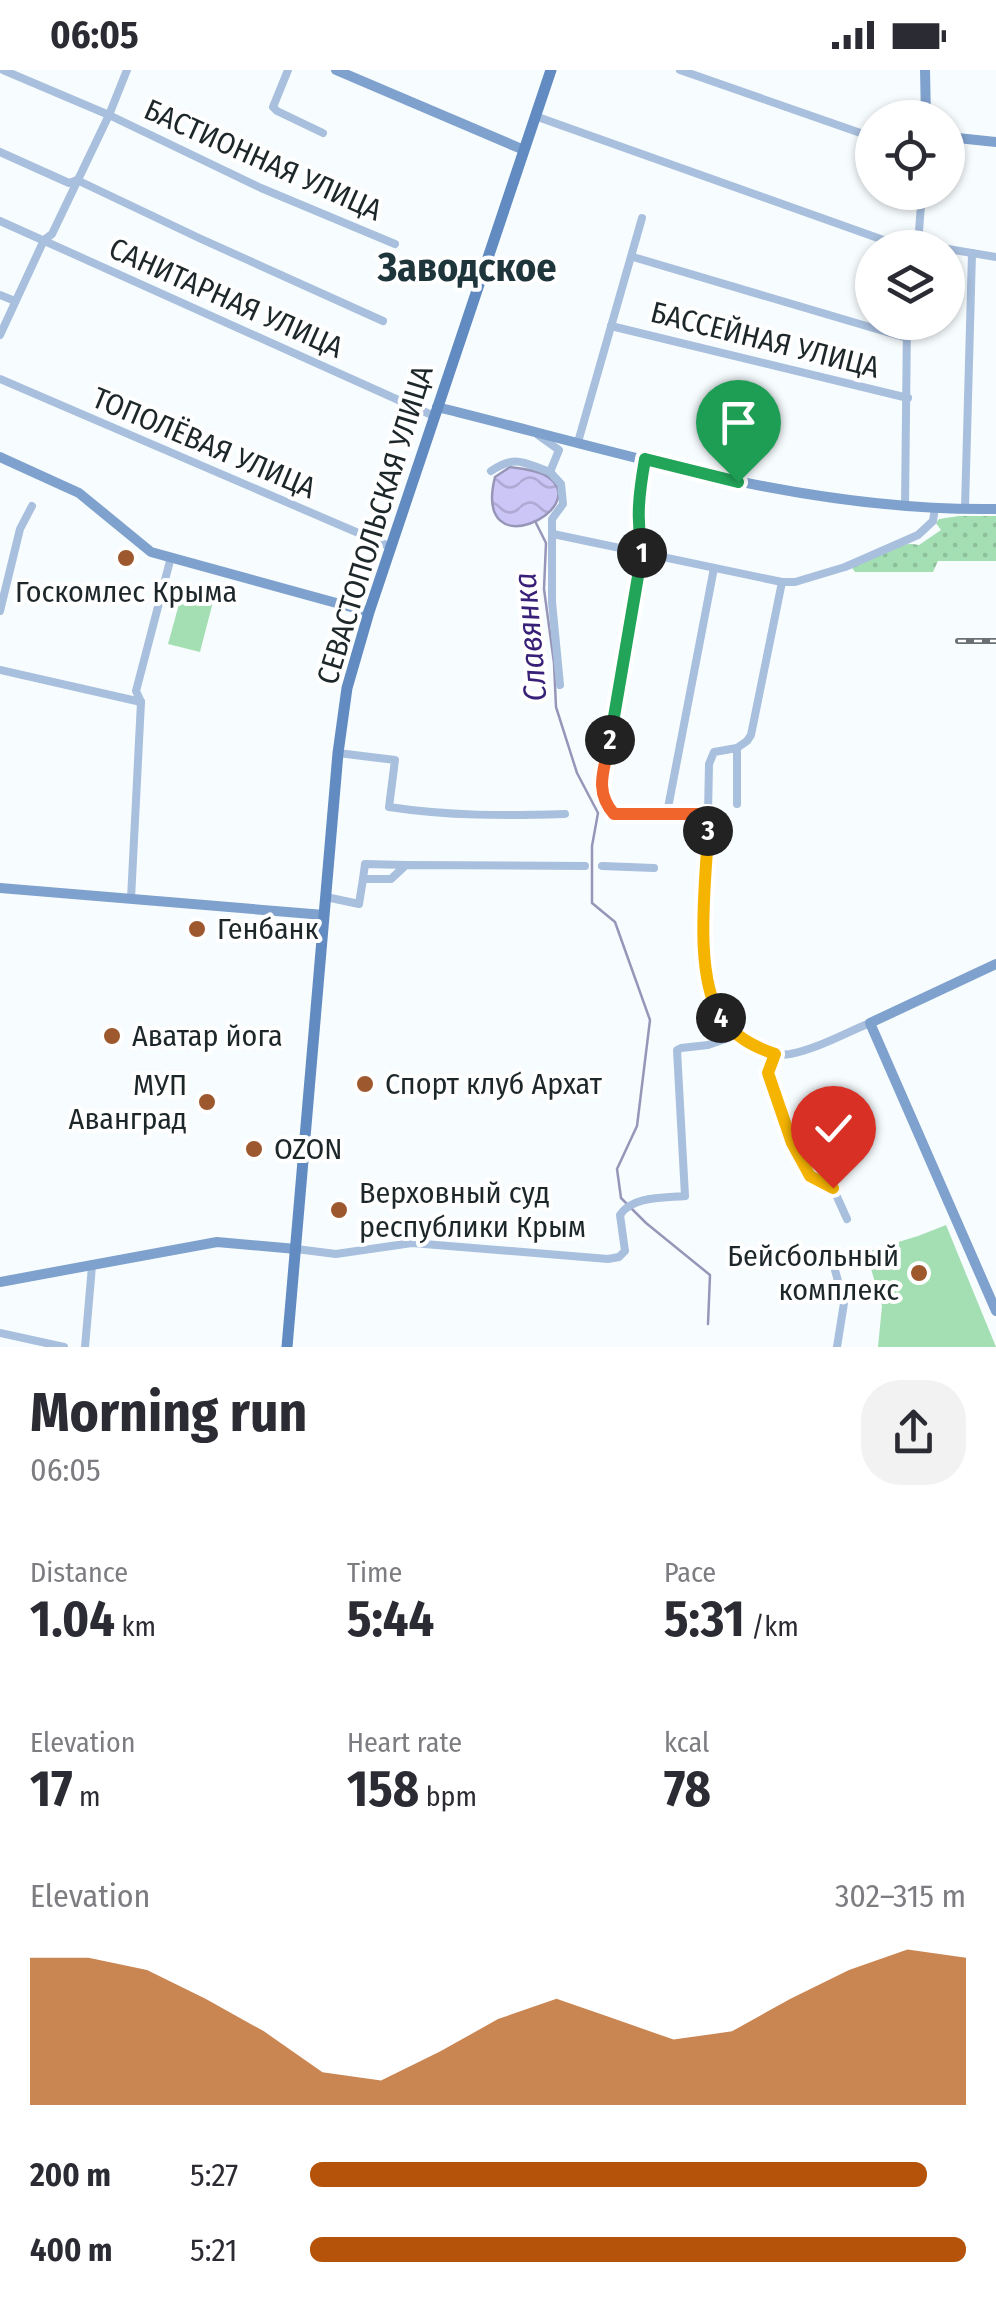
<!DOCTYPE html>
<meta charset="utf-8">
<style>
body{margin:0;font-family:"Fira Sans Condensed",sans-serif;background:#f2f2f3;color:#2b2b33;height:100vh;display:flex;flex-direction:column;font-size:38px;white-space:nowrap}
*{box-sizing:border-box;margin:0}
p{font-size:32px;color:#7c7c81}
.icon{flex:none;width:55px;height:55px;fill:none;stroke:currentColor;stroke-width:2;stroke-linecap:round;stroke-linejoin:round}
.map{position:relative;height:1277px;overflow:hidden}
.details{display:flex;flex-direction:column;background:#fff;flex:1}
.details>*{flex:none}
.buttons{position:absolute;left:855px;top:30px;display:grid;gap:20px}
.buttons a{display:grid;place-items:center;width:110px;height:110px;border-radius:50%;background:#fff;box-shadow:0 2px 8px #0004;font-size:50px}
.pin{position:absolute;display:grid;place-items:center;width:85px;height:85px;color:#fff;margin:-102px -42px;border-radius:50% 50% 50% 0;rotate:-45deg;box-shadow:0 0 10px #0007}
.pin .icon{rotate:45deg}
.km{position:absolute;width:50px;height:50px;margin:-25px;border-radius:50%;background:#222;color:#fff;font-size:28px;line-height:50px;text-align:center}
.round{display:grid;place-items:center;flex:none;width:105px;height:105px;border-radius:40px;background:#f2f2f3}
.headline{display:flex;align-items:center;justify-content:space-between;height:170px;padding:0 30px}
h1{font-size:55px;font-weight:700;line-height:75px}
.stats{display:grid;grid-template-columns:repeat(3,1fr);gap:15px;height:170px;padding:10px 30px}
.stats div{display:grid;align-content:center}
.stats b{font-size:50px;font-weight:700}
.stats small{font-size:28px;font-weight:400}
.stats p{font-size:28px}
.chart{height:280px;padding:20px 30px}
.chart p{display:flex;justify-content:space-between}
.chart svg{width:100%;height:180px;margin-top:10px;fill:#b45309;opacity:.7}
ul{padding:0 30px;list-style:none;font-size:32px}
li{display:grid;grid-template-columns:160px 120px 1fr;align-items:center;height:75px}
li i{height:25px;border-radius:12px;background:#b45309}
.status{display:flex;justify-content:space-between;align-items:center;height:70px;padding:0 50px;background:#fff;direction:ltr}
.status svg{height:28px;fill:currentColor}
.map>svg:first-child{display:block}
.grass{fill:url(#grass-dots)}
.pitch{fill:#a4dfb3}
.water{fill:url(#water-waves);stroke:#9796b9;stroke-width:2.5}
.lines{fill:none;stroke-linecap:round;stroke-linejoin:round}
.stream{stroke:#9796b9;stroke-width:2.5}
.street{stroke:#a8bfdd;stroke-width:8}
.secondary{stroke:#7fa1cd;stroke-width:10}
.primary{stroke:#618bc1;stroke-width:11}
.rail-casing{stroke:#697174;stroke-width:6}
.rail{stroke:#fff;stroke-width:2.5;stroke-dasharray:8;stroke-linecap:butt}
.split-1-casing{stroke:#fff;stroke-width:20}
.split-2-casing{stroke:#fff;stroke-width:20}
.split-3-casing{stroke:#fff;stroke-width:20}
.split-4-casing{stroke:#fff;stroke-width:20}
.split-5-casing{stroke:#fff;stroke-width:20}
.split-1{stroke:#22a559;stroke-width:12}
.split-2{stroke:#22a559;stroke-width:12}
.split-3{stroke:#f0652b;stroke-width:12}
.split-4{stroke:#f5b400;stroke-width:12}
.split-5{stroke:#f5b400;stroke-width:12}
.poi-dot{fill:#9e582e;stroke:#fff;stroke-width:4}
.labels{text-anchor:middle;stroke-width:8;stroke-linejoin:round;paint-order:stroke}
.street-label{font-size:30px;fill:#1d272a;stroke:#fff}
.poi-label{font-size:30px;fill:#1d272a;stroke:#fff;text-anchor:start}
.water-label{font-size:32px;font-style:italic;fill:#382078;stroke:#fff}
.district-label{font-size:40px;font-weight:bold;fill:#1f353c;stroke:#fff}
</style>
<div class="status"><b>06:05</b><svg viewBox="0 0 49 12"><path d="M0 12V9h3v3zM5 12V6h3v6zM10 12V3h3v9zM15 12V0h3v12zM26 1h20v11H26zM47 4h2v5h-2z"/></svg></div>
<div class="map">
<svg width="996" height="1277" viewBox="0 0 996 1277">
<defs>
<pattern id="grass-dots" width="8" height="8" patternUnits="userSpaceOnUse" patternTransform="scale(2.5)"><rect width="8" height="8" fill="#a4dfb3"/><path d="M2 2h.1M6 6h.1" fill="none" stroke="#8dbf9a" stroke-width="1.8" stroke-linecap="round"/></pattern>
<pattern id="water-waves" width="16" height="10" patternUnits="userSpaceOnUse" patternTransform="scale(2.5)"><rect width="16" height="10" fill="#cbc6f6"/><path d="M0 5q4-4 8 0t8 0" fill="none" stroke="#aeaad3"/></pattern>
</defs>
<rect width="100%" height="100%" fill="#f7fcfe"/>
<path class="grass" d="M 959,446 L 996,446 L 996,491 L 938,491 L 933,502 L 855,502 L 852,498 C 870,485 897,470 919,475 L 941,460 L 936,453 L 939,449 Z"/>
<g class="pitch">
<path d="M 184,516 L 215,524 L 200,582 L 168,574 Z"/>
<path d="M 946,1155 L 996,1277 L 878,1277 L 882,1236 L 866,1182 L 918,1166 Z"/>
</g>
<path class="water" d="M 510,397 C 522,399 538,400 548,407 C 594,439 472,499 495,407 Z"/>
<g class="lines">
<g class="stream">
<path d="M 535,451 L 546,473 L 544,519 L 554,593 L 556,637 L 577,703 L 598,743 L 592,776 L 592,833 L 615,852 L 650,950 L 637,1056 L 617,1099 L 621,1128 L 626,1133"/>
<path d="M 631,1138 L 646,1153 L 710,1205 L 708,1254"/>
</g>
<g class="street">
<path d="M 3,0 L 109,45 L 261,118 L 395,174"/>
<path d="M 288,0 L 273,37 L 277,41 L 323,63"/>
<path d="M 680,0 L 872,67"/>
<path d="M 535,46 L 906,178"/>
<path d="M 0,82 L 69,113 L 77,110 L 199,168 L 383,251"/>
<path d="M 0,151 L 434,346"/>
<path d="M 918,174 L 937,178"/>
<path d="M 913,178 L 918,174 L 922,122"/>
<path d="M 948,179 L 996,187"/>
<path d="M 633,187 L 907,268"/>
<path d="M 0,225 L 15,231"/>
<path d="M 611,256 L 908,328"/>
<path d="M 0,265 L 44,170 L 52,164 L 109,45 L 127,0"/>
<path d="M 0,309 L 391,477"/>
<path d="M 578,372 L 642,148"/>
<path d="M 645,389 C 639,422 636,450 642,482 L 601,721 L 606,735 L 614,744 L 709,744"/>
<path d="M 491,401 C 516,384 524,393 550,402 L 559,380 L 538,365"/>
<path d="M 550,402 L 561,414 L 563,434 L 552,449 L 552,532 L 560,615"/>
<path d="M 905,436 L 907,252"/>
<path d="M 965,438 L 972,183"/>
<path d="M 553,464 L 782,512 L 795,512 L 845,497 L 918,465 L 933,451 L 935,438"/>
<path d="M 0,541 L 20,459 L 32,436"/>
<path d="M 0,600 L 141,632"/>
<path d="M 737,678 L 747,671 L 751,665 L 782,512"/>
<path d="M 338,683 L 395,690 L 389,737 C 448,746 506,746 565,744"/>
<path d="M 737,734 L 737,678 L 714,682 L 709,694 L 705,892 C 707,905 707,918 712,930 C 723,959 757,989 790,984 C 817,979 845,963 870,953"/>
<path d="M 667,743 L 714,498"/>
<path d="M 602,796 L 654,798"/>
<path d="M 363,809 L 365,794 L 406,795"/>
<path d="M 326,827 L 359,834 L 363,809 L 391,809 L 406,795 L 585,796"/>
<path d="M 131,829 L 141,632 L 136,621 L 171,487"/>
<path d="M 775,984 L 768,1003 L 792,1073 L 810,1106 L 833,1118 L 847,1149"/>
<path d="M 296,1179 L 336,1184 L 412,1173 L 608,1189 L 619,1187 L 625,1181 L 620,1145 C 632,1126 664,1128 685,1126 L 677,980 L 681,978 L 708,975 L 737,965"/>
<path d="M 832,1189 L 844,1233 L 837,1277"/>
<path d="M 0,1263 L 64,1277"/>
<path d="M 85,1277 L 92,1196"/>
</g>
<g class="secondary">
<path d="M 336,0 L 524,80"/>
<path d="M 925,0 L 926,48"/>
<path d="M 948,67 L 996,72"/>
<path d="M 437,337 C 620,382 805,442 996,439"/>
<path d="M 0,387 L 79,423 L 151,482 L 369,542"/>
<path d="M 0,818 L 324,845"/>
<path d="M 996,894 L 870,953 L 996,1241"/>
<path d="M 0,1212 L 217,1172 L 296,1179"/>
</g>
<path class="primary" d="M 287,1277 L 338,683 L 347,618 L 369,542 L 551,0"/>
<g class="rail-casing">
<path id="rail" d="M 958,571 L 996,571"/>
</g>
<use href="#rail" class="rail"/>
</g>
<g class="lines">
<g class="split-1-casing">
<path id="split-1" d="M 642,483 C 636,448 639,423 645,389 L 738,412"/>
</g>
<g class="split-2-casing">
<path id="split-2" d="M 610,670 L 642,483"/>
</g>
<g class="split-3-casing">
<path id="split-3" d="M 610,670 C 605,698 593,720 614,744 L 709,744 L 708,761"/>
</g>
<g class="split-4-casing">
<path id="split-4" d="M 708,761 C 706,813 693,903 721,948"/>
</g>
<g class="split-5-casing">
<path id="split-5" d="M 721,948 C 736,967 752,976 775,984 L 768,1003 L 792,1073 L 810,1106 L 833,1118"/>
</g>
<use href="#split-1" class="split-1"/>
<use href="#split-2" class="split-2"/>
<use href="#split-3" class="split-3"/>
<use href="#split-4" class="split-4"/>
<use href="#split-5" class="split-5"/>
</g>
<g class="poi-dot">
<circle cx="126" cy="488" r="10"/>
<circle cx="197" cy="859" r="10"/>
<circle cx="112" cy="966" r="10"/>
<circle cx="365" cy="1014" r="10"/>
<circle cx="207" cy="1032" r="10"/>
<circle cx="254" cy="1079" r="10"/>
<circle cx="339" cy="1140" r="10"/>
<circle cx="919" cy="1203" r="10"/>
</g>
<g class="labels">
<g class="street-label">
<text transform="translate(263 90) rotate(24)" y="10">БАСТИОННАЯ УЛИЦА</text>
<text transform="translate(226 228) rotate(24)" y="10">САНИТАРНАЯ УЛИЦА</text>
<text transform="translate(765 270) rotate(14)" y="10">БАССЕЙНАЯ УЛИЦА</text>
<text transform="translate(204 373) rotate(23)" y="10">ТОПОЛЁВАЯ УЛИЦА</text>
<text transform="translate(375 455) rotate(-73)" y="10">СЕВАСТОПОЛЬСКАЯ УЛИЦА</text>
</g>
<g class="poi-label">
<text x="126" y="532" text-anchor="middle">Госкомлес Крыма</text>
<text x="217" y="869">Генбанк</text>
<text x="132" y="976">Аватар йога</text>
<text x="385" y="1024">Спорт клуб Архат</text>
<text x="187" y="1025" text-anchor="end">МУП<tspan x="187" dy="34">Аванград</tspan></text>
<text x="274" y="1089">OZON</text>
<text x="359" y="1133">Верховный суд<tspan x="359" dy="34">республики Крым</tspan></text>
<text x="899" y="1196" text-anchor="end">Бейсбольный<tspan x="899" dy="34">комплекс</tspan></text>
</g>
<g class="water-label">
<text transform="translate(530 567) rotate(-95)" y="11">Славянка</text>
</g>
<g class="district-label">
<text x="467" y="211">Заводское</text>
</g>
</g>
</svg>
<div class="buttons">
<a><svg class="icon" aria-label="locate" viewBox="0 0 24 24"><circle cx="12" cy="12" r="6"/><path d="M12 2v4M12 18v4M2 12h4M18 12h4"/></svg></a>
<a><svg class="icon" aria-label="layers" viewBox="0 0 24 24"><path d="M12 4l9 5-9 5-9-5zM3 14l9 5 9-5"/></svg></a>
</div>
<div class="pin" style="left:738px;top:412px;background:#1e9e55"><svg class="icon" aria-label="arrive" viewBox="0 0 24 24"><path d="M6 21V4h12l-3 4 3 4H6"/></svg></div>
<div class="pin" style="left:833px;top:1118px;background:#d93025"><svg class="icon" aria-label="check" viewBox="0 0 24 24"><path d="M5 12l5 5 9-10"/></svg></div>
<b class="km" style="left:642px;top:483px">1</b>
<b class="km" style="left:610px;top:670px">2</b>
<b class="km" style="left:708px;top:761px">3</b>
<b class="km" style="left:721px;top:948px">4</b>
</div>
<section class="details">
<div class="headline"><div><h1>Morning run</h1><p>06:05</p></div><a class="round"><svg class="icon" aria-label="share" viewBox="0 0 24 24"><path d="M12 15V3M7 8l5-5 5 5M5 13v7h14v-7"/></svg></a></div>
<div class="stats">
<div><p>Distance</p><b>1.04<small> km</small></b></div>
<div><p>Time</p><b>5:44</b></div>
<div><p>Pace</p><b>5:31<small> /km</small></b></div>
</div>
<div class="stats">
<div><p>Elevation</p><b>17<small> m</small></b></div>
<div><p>Heart rate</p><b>158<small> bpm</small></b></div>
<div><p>kcal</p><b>78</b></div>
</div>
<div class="chart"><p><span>Elevation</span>302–315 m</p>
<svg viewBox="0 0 160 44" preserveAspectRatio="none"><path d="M0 44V8L10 8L20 11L30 18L40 26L50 36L60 38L70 31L80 23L90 18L100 23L110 28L120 26L130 18L140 11L150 6L160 8V44z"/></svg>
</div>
<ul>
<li><b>200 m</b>5:27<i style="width:94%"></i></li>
<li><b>400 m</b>5:21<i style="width:100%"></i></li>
</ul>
</section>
